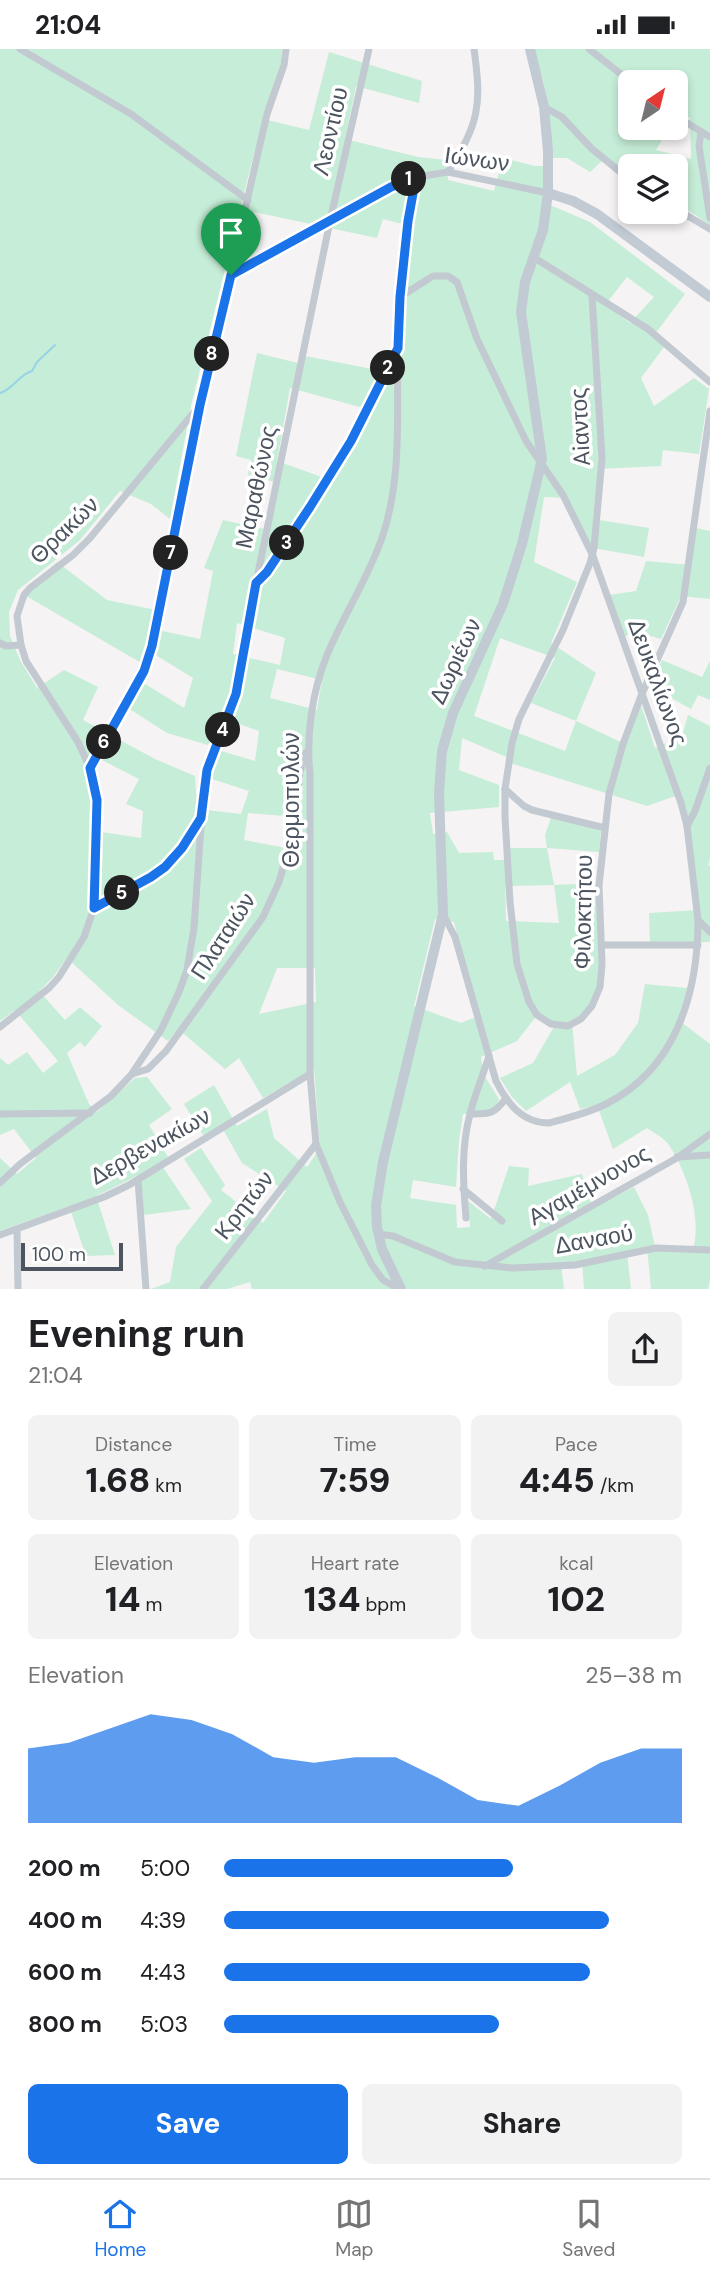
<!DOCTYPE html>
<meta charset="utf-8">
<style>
body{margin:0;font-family:"DM Sans",sans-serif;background:#f2f2f2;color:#202124;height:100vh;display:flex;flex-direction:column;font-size:26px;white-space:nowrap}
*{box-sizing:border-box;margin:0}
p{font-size:23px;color:#757577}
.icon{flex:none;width:38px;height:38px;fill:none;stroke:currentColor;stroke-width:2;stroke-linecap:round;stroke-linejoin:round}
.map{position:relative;height:1240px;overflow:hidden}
.details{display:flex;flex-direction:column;background:#fff;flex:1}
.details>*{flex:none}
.needle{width:46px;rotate:35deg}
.controls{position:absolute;left:618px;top:21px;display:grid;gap:14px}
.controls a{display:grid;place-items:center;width:70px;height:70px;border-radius:10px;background:#fff;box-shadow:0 4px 10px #0003;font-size:35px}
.scale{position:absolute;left:21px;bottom:18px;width:102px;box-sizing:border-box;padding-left:7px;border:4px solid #4c555f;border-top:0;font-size:19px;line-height:24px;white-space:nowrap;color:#4c555f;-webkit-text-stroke:5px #fff;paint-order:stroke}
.pin{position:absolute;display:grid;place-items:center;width:60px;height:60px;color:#fff;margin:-72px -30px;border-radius:50% 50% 50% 0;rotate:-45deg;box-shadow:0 0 7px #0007}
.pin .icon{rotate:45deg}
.km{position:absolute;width:35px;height:35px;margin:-18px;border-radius:50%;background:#222;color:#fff;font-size:19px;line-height:35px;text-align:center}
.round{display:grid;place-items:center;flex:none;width:74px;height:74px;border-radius:10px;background:#f2f2f2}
.overview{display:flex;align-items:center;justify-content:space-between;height:119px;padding:0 28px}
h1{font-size:38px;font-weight:700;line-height:52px}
.figures{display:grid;grid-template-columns:repeat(3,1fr);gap:10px;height:119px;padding:7px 28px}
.figures div{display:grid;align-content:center;border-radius:10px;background:#f2f2f2;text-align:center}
.figures b{font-size:35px;font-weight:700}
.figures small{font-size:19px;font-weight:400}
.figures p{font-size:19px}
.chart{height:196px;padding:14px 28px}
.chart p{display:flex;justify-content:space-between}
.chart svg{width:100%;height:126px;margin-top:7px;fill:#1a73e8;opacity:.7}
.action{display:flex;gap:14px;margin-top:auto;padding:14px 28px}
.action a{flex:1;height:80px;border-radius:10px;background:#1a73e8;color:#fff;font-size:28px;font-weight:700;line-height:80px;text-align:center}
.action a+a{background:#f2f2f2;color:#202124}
ul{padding:0 28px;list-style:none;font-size:23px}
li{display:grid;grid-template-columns:112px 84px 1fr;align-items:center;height:52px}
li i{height:18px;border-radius:9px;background:#1a73e8}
.status{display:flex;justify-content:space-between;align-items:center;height:49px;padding:0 35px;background:#fff;direction:ltr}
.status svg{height:19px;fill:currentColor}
.tabs{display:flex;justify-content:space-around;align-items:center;height:98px;border-top:2px solid #e0e0e0;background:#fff;font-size:19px;color:#757577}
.tabs a{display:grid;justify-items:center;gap:4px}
.tabs .on{color:#1a73e8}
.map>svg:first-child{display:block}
.green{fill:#c6edd7;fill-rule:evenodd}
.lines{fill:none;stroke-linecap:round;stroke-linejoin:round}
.stream{stroke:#97d2e7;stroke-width:2}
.street{stroke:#c2c9d0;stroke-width:7}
.secondary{stroke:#c2cad4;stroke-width:10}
.route-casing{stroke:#fff;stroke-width:14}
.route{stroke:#1a73e8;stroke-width:9}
.labels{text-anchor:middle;stroke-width:7;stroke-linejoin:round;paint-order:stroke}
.street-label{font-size:23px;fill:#4c555f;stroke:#fff}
</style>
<div class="status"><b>21:04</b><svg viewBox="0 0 49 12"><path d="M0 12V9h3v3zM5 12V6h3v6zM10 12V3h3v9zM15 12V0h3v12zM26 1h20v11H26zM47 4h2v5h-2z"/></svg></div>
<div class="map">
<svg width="710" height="1240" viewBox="0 0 710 1240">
<rect width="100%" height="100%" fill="#f5f3f3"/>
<g class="green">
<path d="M 0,0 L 282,0 L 281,13 L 263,70 L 309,81 L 329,3 L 422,32 L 419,54 L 356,37 L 345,90 L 418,108 L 447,111 L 448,131 L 494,142 L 503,109 L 535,117 L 549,117 L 550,156 L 590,173 L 685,245 L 655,285 L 664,298 L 641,329 L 654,357 L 694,329 L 709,340 L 699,405 L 663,401 L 661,417 L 598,420 L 593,470 L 649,479 L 644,508 L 587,498 L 566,449 L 544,448 L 534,513 L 577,533 L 551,594 L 596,624 L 576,672 L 625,695 L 641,656 L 655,699 L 682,687 L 688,666 L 710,677 L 710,810 L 708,816 L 710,817 L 710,893 L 650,894 L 649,864 L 699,861 L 681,745 L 647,757 L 510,714 L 511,710 L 462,689 L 459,721 L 499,736 L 499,758 L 430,764 L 433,785 L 447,783 L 459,804 L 493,803 L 494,811 L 508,811 L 508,799 L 547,799 L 545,786 L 552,766 L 601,782 L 599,803 L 547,799 L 554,836 L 597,834 C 595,878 617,946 572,974 L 577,1027 L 615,1006 L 638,974 L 645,935 L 687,939 L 681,973 L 710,995 L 710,1231 L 708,1240 L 651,1240 L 647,1198 L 627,1204 L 631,1240 L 584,1240 L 582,1212 L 561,1215 L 564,1240 L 252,1240 L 250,1233 L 227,1240 L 151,1240 L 170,1233 L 176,1198 L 212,1152 L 184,1110 L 201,1099 L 225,1136 L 221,1141 L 263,1174 L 286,1142 L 242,1114 L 221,1077 L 203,1086 L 184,1055 L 214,1036 L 237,1077 L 267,1060 L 274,1089 L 307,1118 L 320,1099 L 314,1020 L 263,1049 L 239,1009 L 225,1020 L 178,980 L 168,992 L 118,956 L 67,909 L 53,928 L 39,942 L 65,971 L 80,958 L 102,977 L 85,998 L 80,993 L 67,1004 L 89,1055 L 97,1063 L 135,1029 L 147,1028 L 172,1060 L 149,1076 L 168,1108 L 160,1114 L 191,1160 L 143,1166 L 137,1127 L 96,1147 L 115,1206 L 86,1207 L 69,1157 L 0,1182 L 0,1109 L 17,1125 L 36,1109 L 14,1080 L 0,1086 L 0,1009 L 8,1016 L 27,1003 L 43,1024 L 58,1012 L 15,961 L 0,972 ZM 256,96 L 244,161 L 377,189 L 383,170 L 410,177 L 402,241 L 401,307 L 388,323 L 305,307 L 302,315 L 257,304 L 236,407 L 251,411 L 248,426 L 279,434 L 269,481 L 223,471 L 204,519 L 213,522 L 200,590 L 153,580 L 156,561 L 107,551 L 57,513 L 21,544 L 143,615 L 149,602 L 193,629 L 184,659 L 142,633 L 128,659 L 167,684 L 208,696 L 222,669 L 259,682 L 255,712 L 218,701 L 211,716 L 209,729 L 249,742 L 241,765 L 197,760 L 195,727 L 155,710 L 83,671 L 98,638 L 64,621 L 37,639 L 20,611 L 10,587 L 9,563 L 18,541 L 80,491 L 120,442 L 151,455 L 170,470 L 191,357 ZM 627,228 L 654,248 L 630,274 L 605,256 ZM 290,339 L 371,361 L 351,403 L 333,432 L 277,412 ZM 237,574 L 285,589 L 280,616 L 233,605 ZM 500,589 L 555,609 L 531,654 L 576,672 L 565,702 L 474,667 ZM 277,620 L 322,631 L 317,661 L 270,649 ZM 92,706 L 139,730 L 126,755 L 143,762 L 141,789 L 95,782 C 94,759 92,739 83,718 ZM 248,764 L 297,768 L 298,783 L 292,800 L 244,791 ZM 554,836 L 559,874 L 506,872 L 505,837 ZM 435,870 L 454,873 L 478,967 L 461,974 L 414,957 ZM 277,919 L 315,919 L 316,953 L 259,965 ZM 538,965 L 555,976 L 533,1014 L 500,1029 L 512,1048 L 526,1062 L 570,1033 L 580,1060 L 597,1056 L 613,1100 L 647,1079 C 654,1084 664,1089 669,1096 C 687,1123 702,1169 693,1201 L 656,1202 L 648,1166 L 634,1138 L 593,1159 L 582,1125 L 528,1137 L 529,1119 L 509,1117 L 491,1170 L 468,1152 L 470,1178 L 457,1179 L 456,1156 L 410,1149 L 413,1131 L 456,1138 L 459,1091 L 463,1065 L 480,1064 L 496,1060 L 499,1050 L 484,1026 L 481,1008 L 517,992 Z"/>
<path d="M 532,0 L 710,0 L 710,176 L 676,153 L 676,117 L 630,117 L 630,126 L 606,108 L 590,123 L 567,109 L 549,109 L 544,34 ZM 630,33 L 676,33 L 676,67 L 679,61 L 690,69 L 691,110 L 656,101 L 669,79 L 630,79 Z"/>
<path d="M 696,479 L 710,482 L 710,550 L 681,547 L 661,590 L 637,583 L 623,588 L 609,546 L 636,542 L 646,512 L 691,516 Z"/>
<path d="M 662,611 L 702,628 L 710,612 L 710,651 L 698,646 L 691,660 L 651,638 Z"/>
</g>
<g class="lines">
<path class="stream" d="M 0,344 C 14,340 18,326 32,322 L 37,313 L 55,296"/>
<g class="street">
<path d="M 20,0 L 131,65 L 248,151"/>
<path d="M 589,0 L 631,33"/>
<path d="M 544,58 L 562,68 L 591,99 L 630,131"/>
<path d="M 676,67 L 710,88"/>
<path d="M 701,83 L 699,97 L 710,169"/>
<path d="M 448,123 C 479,74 482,57 474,0"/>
<path d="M 676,160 L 710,180"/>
<path d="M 533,208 L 648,280 L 710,333"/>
<path d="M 231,227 L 391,138 L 417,128 L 448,123 L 548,144"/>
<path d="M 592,247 L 602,409 L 594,499 L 590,514 L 563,581 L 519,670 L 512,694 L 505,740 L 505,768 L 510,853 L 517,915 L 529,953 L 537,966 L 551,975 L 568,977 L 581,970 L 592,957 L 600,938 L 602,915 L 599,836 L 609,745 L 623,695 L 641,647 L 683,553 L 710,362"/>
<path d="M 400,248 L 433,227 L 448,227 L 457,233 L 477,290 L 526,392 L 563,446 L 593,507 L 681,754 L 687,777 L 698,871 C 698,944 676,1020 606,1055 C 588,1064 568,1069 549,1074 C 522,1074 507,1054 496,1032 L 455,888 L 443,865"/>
<path d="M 256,533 L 267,523 L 310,458 L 351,392 L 396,302"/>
<path d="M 0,594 L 6,597 L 21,596"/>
<path d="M 90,719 L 144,622 L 152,597 L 200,356 L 267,65 L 284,16 L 286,0"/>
<path d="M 505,740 L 524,757 L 532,761 L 605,779"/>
<path d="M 687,777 L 695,762 L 710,719"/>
<path d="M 94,859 C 118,847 145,836 165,818 C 180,804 190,787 201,770"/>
<path d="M 698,871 L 710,883"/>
<path d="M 602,896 L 698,896"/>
<path d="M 0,978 L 49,939 L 59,928 L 84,888 L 94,859 L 97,751 L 90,719 L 78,693 L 26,612 L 21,596 L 17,567 L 24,546 L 30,539 L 73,506 L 90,489 L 200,356"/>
<path d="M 132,1025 L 148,1020 L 166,1002 L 263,868 L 279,833 L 293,784 L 300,723 L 306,703"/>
<path d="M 0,1065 L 90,1064"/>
<path d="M 470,1065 C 489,1065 494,1066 506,1049"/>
<path d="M 677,1108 L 710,1106"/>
<path d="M 138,1131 L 146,1240"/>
<path d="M 0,1134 L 20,1115 L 111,1047 L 131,1026 L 161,981 L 179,943 L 187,921 L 194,879 L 204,732 L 236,644 L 256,534 L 330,172 L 369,0"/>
<path d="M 463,1140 L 502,1172"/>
<path d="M 466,1169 C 463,1134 461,1099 470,1065 C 475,1045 483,1026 489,1007"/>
<path d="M 17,1180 L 18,1240"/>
<path d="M 378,1185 L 393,1187 L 455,1213 L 513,1219 L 575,1216 L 656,1199 L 710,1201"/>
<path d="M 0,1186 L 104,1148 L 129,1136 L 310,1025"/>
<path d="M 485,1217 L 677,1109 L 710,1085"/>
<path d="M 203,1240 L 316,1095"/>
<path d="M 399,1240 L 383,1231 L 372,1216 L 340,1153 L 316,1095 L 310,1025 L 310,725 C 306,686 312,643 327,606 C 344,565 369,528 383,486 C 403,424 396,360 398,296 C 399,239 405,183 417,128"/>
</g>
<g class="secondary">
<path d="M 548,144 L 573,152 L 597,165 L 710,248"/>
<path d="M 401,1240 L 382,1200 L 377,1178 L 376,1157 L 383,1113 L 443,865 L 439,744 L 442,702 L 453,664 L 503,555 L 522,495 L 542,410 L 521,263 L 525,233 L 543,181 L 548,144 L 548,102 L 544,58 L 530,0"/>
</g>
</g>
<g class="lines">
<g class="route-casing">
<path id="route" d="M 416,128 L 408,172 L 400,248 L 398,299 L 351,392 L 310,458 L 267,523 L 256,534 L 236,645 L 207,721 L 201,769 L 182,799 L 165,818 L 151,828 L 94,859 L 97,751 L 90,719 L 144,622 L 152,597 L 200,356 L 231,226 L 391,138 Z"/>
</g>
<use href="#route" class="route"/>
</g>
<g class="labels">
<g class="street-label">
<text transform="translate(330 82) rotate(-77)" y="8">Λεοντίου</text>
<text transform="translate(477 110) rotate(8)" y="8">Ιώνων</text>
<text transform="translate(580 378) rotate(-93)" y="8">Aiαντος</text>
<text transform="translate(256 438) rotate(-78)" y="8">Μαραθώνος</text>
<text transform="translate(64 481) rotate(-44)" y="8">Θρακών</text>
<text transform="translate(455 612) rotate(-65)" y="8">Δωριέων</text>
<text transform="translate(658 633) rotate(70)" y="8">Δευκαλίωνος</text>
<text transform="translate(291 751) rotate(-90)" y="8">Θερμοπυλών</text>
<text transform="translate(583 863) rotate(-89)" y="8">Φιλοκτήτου</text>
<text transform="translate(223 887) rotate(-57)" y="8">Πλαταιών</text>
<text transform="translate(150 1097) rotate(-29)" y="8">Δερβενακίων</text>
<text transform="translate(589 1136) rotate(-30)" y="8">Αγαμέμνονος</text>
<text transform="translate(244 1156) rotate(-52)" y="8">Κρητών</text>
<text transform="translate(594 1190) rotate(-10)" y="8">Δαναού</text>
</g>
</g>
</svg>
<div class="controls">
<a><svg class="needle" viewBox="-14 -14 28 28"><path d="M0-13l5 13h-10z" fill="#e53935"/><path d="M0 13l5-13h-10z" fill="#757577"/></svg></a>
<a><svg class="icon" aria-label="layers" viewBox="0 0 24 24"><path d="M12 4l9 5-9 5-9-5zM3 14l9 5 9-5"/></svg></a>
</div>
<div class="scale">100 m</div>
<div class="pin" style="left:231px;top:226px;background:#1e9e55"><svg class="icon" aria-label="arrive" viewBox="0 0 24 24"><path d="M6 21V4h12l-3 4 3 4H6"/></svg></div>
<b class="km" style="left:409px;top:130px">1</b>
<b class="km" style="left:388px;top:319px">2</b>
<b class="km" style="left:287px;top:494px">3</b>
<b class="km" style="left:223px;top:681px">4</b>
<b class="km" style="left:122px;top:844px">5</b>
<b class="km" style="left:104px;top:693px">6</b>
<b class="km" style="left:171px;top:504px">7</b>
<b class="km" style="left:212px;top:305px">8</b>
</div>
<section class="details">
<div class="overview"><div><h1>Evening run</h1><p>21:04</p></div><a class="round"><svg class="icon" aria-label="share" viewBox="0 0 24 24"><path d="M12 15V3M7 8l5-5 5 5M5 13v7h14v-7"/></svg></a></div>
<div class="figures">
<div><p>Distance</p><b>1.68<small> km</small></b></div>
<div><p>Time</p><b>7:59</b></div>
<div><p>Pace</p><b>4:45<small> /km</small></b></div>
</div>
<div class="figures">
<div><p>Elevation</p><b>14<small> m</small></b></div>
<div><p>Heart rate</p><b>134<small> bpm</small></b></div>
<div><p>kcal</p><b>102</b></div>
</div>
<div class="chart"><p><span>Elevation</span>25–38 m</p>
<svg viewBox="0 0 160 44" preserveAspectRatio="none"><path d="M0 44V18L10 16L20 11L30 6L40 8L50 13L60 21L70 23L80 21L90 21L100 28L110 36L120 38L130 31L140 23L150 18L160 18V44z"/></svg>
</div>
<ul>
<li><b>200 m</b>5:00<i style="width:63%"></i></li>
<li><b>400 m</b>4:39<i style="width:84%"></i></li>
<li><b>600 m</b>4:43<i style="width:80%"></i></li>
<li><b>800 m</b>5:03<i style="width:60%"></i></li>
</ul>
<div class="action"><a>Save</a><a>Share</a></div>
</section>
<nav class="tabs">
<a class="on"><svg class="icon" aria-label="home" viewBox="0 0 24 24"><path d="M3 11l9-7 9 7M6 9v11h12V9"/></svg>Home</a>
<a><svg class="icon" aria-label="map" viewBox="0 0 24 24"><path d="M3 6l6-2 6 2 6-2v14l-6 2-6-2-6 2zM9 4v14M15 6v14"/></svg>Map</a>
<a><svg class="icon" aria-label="saved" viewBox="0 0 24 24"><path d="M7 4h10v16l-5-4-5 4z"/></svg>Saved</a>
</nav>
